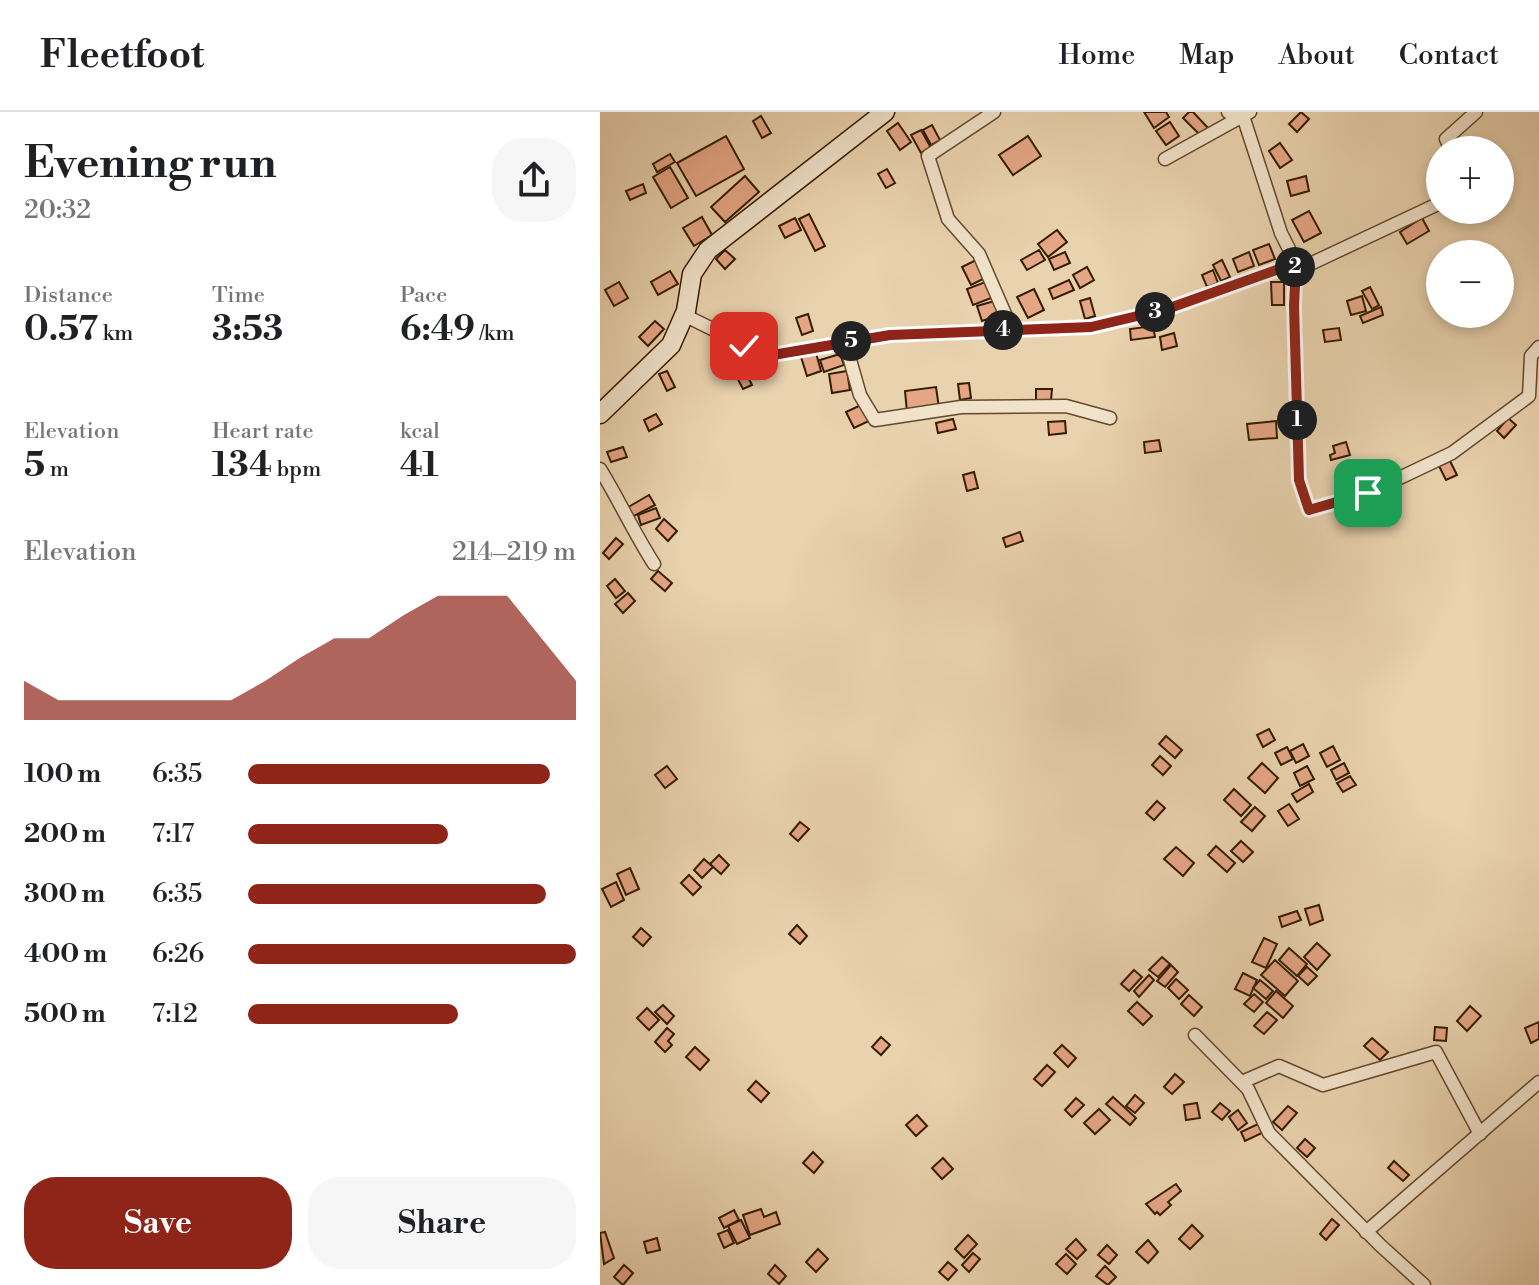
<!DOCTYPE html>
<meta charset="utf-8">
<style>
body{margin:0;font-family:"Libre Bodoni",serif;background:#f6f6f6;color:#202124;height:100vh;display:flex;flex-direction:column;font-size:30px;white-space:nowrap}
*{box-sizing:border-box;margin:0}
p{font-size:26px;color:#757577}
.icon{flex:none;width:44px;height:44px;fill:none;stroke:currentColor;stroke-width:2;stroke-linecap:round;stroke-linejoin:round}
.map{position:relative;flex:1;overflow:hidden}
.side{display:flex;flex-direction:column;background:#fff;width:600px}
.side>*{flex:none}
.fabs{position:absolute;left:826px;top:24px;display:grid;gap:16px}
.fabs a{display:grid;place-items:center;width:88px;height:88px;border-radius:50%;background:#fff;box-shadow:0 4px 12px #0003;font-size:40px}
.pin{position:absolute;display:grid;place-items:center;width:68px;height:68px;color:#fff;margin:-34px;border-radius:16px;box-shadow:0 4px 12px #0006}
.km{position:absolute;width:40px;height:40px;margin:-20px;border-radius:50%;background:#222;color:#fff;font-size:22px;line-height:40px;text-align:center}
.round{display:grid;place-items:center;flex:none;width:84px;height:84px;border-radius:32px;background:#f6f6f6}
.summary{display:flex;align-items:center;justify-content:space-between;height:136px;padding:0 24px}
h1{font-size:44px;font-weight:700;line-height:60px}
.metrics{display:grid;grid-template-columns:repeat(3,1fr);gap:12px;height:136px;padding:8px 24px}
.metrics div{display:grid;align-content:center}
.metrics b{font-size:34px;font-weight:700}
.metrics small{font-size:22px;font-weight:400}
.metrics p{font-size:22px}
.chart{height:224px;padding:16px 24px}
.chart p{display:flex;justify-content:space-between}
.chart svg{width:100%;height:144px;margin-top:8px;fill:#8f2418;opacity:.7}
.primary-button{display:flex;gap:16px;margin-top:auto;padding:16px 24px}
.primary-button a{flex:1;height:92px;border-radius:32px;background:#8f2418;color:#fff;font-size:32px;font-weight:700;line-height:92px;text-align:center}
.primary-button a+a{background:#f6f6f6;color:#202124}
ul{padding:0 24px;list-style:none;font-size:26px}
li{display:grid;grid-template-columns:128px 96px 1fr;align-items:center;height:60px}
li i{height:20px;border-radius:10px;background:#8f2418}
header{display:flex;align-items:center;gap:48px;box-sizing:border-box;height:112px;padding:0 40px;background:#fff;border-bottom:2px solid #e0e0e0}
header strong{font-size:38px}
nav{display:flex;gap:44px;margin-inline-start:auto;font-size:28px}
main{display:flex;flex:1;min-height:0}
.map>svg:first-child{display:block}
.building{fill:#e5a685;stroke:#351b00;stroke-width:2}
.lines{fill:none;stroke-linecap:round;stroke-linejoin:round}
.street-casing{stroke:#62492c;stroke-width:15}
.secondary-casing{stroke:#351b00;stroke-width:21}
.street{stroke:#f1e2ca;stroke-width:12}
.secondary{stroke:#f1e2ca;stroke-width:18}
.route-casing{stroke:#fff;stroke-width:16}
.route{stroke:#8f2418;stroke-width:10}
</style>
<header>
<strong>Fleetfoot</strong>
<nav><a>Home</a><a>Map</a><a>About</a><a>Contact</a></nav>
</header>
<main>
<section class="side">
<div class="summary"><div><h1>Evening run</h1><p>20:32</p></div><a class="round"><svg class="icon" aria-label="share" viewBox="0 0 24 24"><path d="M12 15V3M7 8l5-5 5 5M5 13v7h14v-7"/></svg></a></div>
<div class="metrics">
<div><p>Distance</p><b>0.57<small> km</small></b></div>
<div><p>Time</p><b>3:53</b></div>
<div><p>Pace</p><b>6:49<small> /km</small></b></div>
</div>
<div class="metrics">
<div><p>Elevation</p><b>5<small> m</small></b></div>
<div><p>Heart rate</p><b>134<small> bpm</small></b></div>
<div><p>kcal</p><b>41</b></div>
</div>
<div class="chart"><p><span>Elevation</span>214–219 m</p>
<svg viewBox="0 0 160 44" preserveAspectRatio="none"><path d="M0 44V32L10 38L20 38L30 38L40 38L50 38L60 38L70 32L80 25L90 19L100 19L110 12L120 6L130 6L140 6L150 19L160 32V44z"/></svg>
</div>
<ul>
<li><b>100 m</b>6:35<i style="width:92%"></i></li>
<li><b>200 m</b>7:17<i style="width:61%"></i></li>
<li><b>300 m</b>6:35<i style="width:91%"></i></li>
<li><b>400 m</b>6:26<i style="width:100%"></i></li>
<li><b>500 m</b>7:12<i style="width:64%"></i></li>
</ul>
<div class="primary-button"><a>Save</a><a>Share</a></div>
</section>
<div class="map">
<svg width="939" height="1173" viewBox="0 0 939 1173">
<rect width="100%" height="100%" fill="#e9d2ae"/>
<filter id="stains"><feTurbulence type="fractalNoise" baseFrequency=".0025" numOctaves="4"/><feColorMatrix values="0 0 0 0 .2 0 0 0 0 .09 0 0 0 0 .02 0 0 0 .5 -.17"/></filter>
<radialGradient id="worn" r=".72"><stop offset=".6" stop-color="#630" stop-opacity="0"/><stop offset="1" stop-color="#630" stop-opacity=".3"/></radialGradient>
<g class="building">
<path d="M 544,0 L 566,0 L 569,5 L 554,16 Z"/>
<path d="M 589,0 L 593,0 L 608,16 L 600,23 L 583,6 Z"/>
<path d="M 701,0 L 709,7 L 697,20 L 689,12 Z"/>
<path d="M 161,4 L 171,21 L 162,26 L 153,9 Z"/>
<path d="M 570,10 L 579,24 L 566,33 L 556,19 Z"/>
<path d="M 298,11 L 311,30 L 300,38 L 287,19 Z"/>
<path d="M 332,13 L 340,28 L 331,33 L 323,18 Z"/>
<path d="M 321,18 L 331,36 L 321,41 L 311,23 Z"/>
<path d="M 126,24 L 144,57 L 96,84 L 77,51 Z"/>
<path d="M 428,24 L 441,44 L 413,63 L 399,43 Z"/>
<path d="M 680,31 L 692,48 L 680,56 L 669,39 Z"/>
<path d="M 70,42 L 75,50 L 57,60 L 53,52 Z"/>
<path d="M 70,55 L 88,86 L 71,96 L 53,65 Z"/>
<path d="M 287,57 L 295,71 L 286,76 L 278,62 Z"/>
<path d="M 145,64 L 159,80 L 125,110 L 111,95 Z"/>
<path d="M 706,64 L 709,79 L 691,84 L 687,69 Z"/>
<path d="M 43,72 L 46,81 L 30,88 L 26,79 Z"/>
<path d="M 709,99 L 721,121 L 704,130 L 692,108 Z"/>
<path d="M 209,102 L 225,134 L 215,139 L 199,107 Z"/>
<path d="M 102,105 L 112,123 L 94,134 L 83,116 Z"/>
<path d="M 195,106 L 201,118 L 185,126 L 179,114 Z"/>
<path d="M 822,106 L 829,119 L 807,132 L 800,120 Z"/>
<path d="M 457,118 L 467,130 L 448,145 L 438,132 Z"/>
<path d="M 669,132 L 675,147 L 659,153 L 653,138 Z"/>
<path d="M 125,138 L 135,147 L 125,157 L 116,147 Z"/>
<path d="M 439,138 L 445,148 L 427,158 L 421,148 Z"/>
<path d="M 465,140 L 470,151 L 454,158 L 449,147 Z"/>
<path d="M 649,140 L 654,154 L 638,160 L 633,147 Z"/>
<path d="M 378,147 L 387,165 L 371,173 L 362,155 Z"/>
<path d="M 622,148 L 630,165 L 621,169 L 613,153 Z"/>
<path d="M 487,155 L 494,168 L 480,176 L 473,163 Z"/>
<path d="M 613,158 L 618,171 L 607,175 L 602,163 Z"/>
<path d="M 70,159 L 78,172 L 58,183 L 51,170 Z"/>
<path d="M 469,168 L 474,178 L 453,187 L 449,177 Z"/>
<path d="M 388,169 L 394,185 L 373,193 L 367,177 Z"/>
<path d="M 19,170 L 28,186 L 14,194 L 5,178 Z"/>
<path d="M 671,170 L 684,170 L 684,193 L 672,193 Z"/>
<path d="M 770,175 L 779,193 L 772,197 L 762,179 Z"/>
<path d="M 434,177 L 444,198 L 428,206 L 417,185 Z"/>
<path d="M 762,184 L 766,199 L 751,203 L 747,189 Z"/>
<path d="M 490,186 L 495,204 L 485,207 L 480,189 Z"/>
<path d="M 398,188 L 402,202 L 382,209 L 377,194 Z"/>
<path d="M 781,195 L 783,203 L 763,211 L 760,204 Z"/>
<path d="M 208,202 L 213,219 L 202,223 L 196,206 Z"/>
<path d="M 55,209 L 64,217 L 48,234 L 39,225 Z"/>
<path d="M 553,214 L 555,225 L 531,228 L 530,217 Z"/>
<path d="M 739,216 L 741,228 L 725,230 L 723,218 Z"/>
<path d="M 574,221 L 577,234 L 562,238 L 560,225 Z"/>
<path d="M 216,241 L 221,259 L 207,264 L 201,245 Z"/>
<path d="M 240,242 L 244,253 L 224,260 L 220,248 Z"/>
<path d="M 142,253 L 152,273 L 143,277 L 133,258 Z"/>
<path d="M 67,259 L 75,275 L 67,279 L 59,262 Z"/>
<path d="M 247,259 L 250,278 L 232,281 L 229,262 Z"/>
<path d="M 369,271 L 371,286 L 360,288 L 358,272 Z"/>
<path d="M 336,275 L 339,296 L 307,300 L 305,279 Z"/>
<path d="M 436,277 L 452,277 L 451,288 L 436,288 Z"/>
<path d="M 263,292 L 271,308 L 254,316 L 246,300 Z"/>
<path d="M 56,302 L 62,312 L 49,319 L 44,308 Z"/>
<path d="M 908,306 L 916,313 L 904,326 L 897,319 Z"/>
<path d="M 353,307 L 356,317 L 338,321 L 336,311 Z"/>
<path d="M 465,309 L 466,321 L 449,323 L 448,310 Z"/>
<path d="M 676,309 L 677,326 L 649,328 L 647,312 Z"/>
<path d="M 559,328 L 561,339 L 545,341 L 544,330 Z"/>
<path d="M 746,330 L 750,343 L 731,348 L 730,343 L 735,341 L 733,334 Z"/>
<path d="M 23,335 L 27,345 L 11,350 L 7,340 Z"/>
<path d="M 850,349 L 857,363 L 846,368 L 839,354 Z"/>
<path d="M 374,360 L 378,376 L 367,379 L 363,363 Z"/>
<path d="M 49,383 L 55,393 L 30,406 L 25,397 Z"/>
<path d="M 56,396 L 60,406 L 41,413 L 38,403 Z"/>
<path d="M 64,407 L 77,419 L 68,429 L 56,417 Z"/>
<path d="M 420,420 L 423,429 L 406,435 L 403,426 Z"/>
<path d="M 16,426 L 23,432 L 9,447 L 3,441 Z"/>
<path d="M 58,459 L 72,471 L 65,479 L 51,467 Z"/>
<path d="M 15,467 L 25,479 L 16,486 L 7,474 Z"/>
<path d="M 28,481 L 35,489 L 23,501 L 15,492 Z"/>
<path d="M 669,617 L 675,628 L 663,635 L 657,623 Z"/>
<path d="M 566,624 L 582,638 L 575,646 L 559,632 Z"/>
<path d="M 703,632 L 709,644 L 696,651 L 690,639 Z"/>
<path d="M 733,634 L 740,648 L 727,655 L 720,641 Z"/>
<path d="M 687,635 L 693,647 L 681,653 L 675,641 Z"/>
<path d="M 560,644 L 571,654 L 563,663 L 552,653 Z"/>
<path d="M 662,651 L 678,666 L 665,681 L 648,666 Z"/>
<path d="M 744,651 L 749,661 L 736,668 L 731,658 Z"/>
<path d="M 67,654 L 77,667 L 65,676 L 55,663 Z"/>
<path d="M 707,654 L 714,667 L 700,674 L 694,661 Z"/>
<path d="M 750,664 L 756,673 L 743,680 L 737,671 Z"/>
<path d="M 709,672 L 713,680 L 697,690 L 692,682 Z"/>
<path d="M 634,677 L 651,693 L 641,704 L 624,688 Z"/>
<path d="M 557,689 L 565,696 L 554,708 L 546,701 Z"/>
<path d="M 689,692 L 699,707 L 688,714 L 678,699 Z"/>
<path d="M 655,695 L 665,704 L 652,719 L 641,710 Z"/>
<path d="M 200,710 L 209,717 L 198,729 L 190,722 Z"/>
<path d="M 641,729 L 653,740 L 643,750 L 631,739 Z"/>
<path d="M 616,734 L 635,751 L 627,760 L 608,743 Z"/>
<path d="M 576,735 L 594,751 L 583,764 L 564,747 Z"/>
<path d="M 119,743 L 129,753 L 121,762 L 110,752 Z"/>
<path d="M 104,747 L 113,755 L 102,766 L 94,758 Z"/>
<path d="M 30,756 L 39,777 L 26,783 L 17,762 Z"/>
<path d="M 89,763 L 101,775 L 93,783 L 81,771 Z"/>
<path d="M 16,770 L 24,788 L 11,795 L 2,777 Z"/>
<path d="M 719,793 L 723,808 L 710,813 L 705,797 Z"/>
<path d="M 697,799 L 701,808 L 682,815 L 679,805 Z"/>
<path d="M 197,813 L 207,824 L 200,832 L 189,822 Z"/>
<path d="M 41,816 L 51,825 L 43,834 L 33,825 Z"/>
<path d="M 664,826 L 677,832 L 666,856 L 652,850 Z"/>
<path d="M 717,831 L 730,843 L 717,858 L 704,845 Z"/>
<path d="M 689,836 L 707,852 L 697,864 L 679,848 Z"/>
<path d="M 562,845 L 570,852 L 558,865 L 549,858 Z"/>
<path d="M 675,848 L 698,869 L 685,884 L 661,863 Z"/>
<path d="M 571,853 L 578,860 L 565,875 L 557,869 Z"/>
<path d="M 707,855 L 717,864 L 708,873 L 698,864 Z"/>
<path d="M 534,858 L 542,865 L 529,879 L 521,872 Z"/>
<path d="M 643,861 L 657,868 L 650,884 L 635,877 Z"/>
<path d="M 549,863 L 554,868 L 539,885 L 534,879 Z"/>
<path d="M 576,867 L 588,878 L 579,887 L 568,876 Z"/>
<path d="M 660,868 L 673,879 L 666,887 L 653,876 Z"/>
<path d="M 676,879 L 693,894 L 683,906 L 666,891 Z"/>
<path d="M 654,882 L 663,890 L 654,900 L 644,892 Z"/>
<path d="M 589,883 L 602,895 L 594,904 L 581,892 Z"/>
<path d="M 537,890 L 552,904 L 543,913 L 528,899 Z"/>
<path d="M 63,893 L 74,904 L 67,912 L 55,900 Z"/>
<path d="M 870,894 L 881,904 L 867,919 L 857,909 Z"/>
<path d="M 47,896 L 59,908 L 49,918 L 37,906 Z"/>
<path d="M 667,900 L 677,908 L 664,922 L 654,914 Z"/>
<path d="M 939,910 L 939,927 L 931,931 L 925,916 Z"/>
<path d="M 835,915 L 847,916 L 846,929 L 834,928 Z"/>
<path d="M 67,916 L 74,922 L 68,929 L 72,933 L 65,940 L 55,930 Z"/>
<path d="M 281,925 L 290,933 L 281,943 L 272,935 Z"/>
<path d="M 772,926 L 788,940 L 780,948 L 764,934 Z"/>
<path d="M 462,933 L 476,946 L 468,955 L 454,941 Z"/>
<path d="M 95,935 L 109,948 L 100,958 L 86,945 Z"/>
<path d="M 447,953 L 455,960 L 442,974 L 434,967 Z"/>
<path d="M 575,962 L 584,970 L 572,982 L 564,975 Z"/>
<path d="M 156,969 L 169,981 L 161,990 L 148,978 Z"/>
<path d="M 535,983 L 544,991 L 535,1001 L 526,994 Z"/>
<path d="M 513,985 L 536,1006 L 530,1013 L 506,992 Z"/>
<path d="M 476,986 L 484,993 L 472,1005 L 465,998 Z"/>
<path d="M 597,991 L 600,1006 L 586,1008 L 584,993 Z"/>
<path d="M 620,991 L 630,999 L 622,1008 L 612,1000 Z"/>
<path d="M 688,994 L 697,1001 L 682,1018 L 673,1010 Z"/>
<path d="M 499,997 L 510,1008 L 495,1022 L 484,1011 Z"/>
<path d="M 638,998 L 647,1011 L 638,1018 L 629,1005 Z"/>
<path d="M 317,1003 L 327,1014 L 316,1024 L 306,1013 Z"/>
<path d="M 660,1011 L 664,1020 L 645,1029 L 641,1020 Z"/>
<path d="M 705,1027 L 715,1036 L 707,1045 L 697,1036 Z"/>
<path d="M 213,1040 L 223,1050 L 214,1061 L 203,1051 Z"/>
<path d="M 343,1046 L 353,1057 L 342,1067 L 332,1056 Z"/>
<path d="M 794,1049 L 809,1063 L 803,1069 L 788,1056 Z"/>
<path d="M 576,1072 L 581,1079 L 568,1090 L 571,1093 L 560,1103 L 557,1100 L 555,1102 L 546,1092 Z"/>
<path d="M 161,1097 L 164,1105 L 176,1100 L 180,1112 L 150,1123 L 143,1103 Z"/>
<path d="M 134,1098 L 139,1108 L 124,1116 L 119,1106 Z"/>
<path d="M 732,1107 L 739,1113 L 726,1128 L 720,1122 Z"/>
<path d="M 141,1108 L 150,1126 L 137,1132 L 128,1114 Z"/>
<path d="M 592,1113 L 603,1124 L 590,1137 L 579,1127 Z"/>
<path d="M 128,1118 L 134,1131 L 124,1136 L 118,1122 Z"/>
<path d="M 5,1120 L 14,1146 L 4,1152 L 0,1121 Z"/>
<path d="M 368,1123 L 377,1132 L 364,1146 L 355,1137 Z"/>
<path d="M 57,1126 L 60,1138 L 47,1141 L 44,1130 Z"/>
<path d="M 476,1127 L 486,1138 L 477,1147 L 466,1137 Z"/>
<path d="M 548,1128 L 558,1140 L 548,1151 L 536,1140 Z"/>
<path d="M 507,1133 L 517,1143 L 509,1152 L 498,1143 Z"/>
<path d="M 218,1137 L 228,1147 L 216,1160 L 206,1150 Z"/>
<path d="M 373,1141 L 380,1147 L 369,1160 L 362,1153 Z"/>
<path d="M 466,1142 L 476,1152 L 467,1162 L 456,1152 Z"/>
<path d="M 348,1150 L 357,1158 L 348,1168 L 339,1160 Z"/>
<path d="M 24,1153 L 33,1161 L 23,1173 L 14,1165 Z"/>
<path d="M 175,1153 L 186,1164 L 179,1172 L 168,1162 Z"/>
<path d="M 505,1154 L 516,1165 L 508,1173 L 496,1164 Z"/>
</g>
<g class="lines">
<g class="street-casing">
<g id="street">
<path d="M 394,0 L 328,44 L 348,107 L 379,142 L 412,218"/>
<path d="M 628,0 L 634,5 L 643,4 L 681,121 L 696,151 L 694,194 L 699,368 L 709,398 L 768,381 L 852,341 L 929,284 L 931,244 L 939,235"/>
<path d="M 851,38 L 846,27 L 876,0"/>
<path d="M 565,47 L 650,0"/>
<path d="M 84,203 L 167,244 L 290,223 L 491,215 L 567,197 L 696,151 L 708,153 L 840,91"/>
<path d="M 245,230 L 260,283 L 275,308 L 361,295 L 466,294 L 510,306"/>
<path d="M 0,357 C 19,388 34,421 54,452"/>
<path d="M 595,923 L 648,977 L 669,1021 L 780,1133 L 824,1173"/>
<path d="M 642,970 L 679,954 L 723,973 L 836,940 L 880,1022"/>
<path d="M 766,1120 L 939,970"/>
</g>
</g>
<g class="secondary-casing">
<path id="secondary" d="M 0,302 L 71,233 L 86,199 L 92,162 L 108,138 L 285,0"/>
</g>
<use href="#street" class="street"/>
<use href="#secondary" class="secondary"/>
</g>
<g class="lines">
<g class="route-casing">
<path id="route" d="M 144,234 L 167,244 L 290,223 L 491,215 L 567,197 L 696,151 L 694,194 L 699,368 L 709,398 L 768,381"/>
</g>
<use href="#route" class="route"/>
</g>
<rect width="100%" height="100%" filter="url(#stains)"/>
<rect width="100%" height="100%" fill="url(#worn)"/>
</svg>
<div class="fabs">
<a>+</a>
<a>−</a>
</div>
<div class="pin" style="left:768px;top:381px;background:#1e9e55"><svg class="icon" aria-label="arrive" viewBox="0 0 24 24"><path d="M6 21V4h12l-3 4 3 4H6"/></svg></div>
<div class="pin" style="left:144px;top:234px;background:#d93025"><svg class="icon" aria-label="check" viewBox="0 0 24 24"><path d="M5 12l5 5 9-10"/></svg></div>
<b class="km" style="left:697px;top:308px">1</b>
<b class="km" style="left:695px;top:155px">2</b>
<b class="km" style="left:555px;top:200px">3</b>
<b class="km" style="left:403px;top:218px">4</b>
<b class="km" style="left:251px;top:229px">5</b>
</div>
</main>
